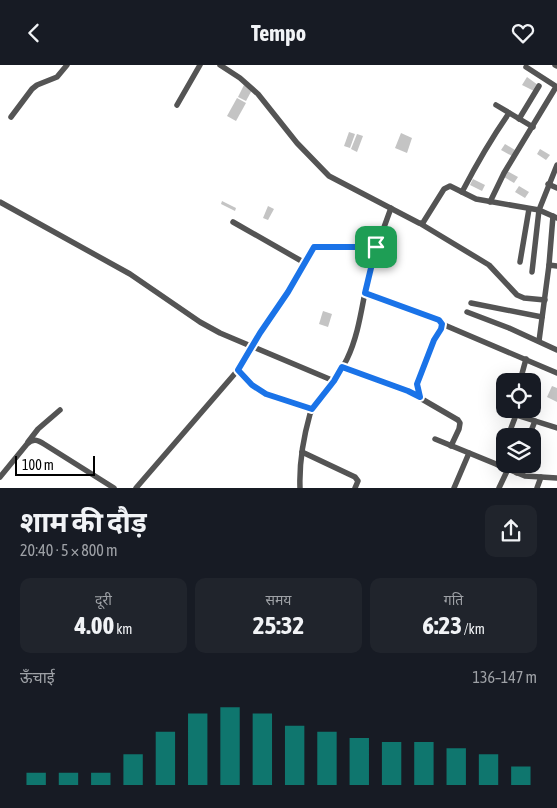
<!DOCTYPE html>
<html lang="hi">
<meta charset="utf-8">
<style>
body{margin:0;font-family:"Asap Condensed","Noto Sans Devanagari",sans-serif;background:#20242c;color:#f1f3f6;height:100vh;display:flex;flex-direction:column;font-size:19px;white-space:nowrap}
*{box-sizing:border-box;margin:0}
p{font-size:16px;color:#9ea1a6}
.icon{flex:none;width:28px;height:28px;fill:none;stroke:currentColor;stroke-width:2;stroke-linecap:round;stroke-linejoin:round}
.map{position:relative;height:423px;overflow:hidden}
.details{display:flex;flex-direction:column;background:#171b24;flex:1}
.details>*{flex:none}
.controls{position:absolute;left:496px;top:308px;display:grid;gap:10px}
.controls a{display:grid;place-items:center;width:45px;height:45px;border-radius:10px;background:#171b24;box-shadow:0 5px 20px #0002;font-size:25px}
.scale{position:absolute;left:15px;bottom:12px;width:80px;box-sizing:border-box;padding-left:5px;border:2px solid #000;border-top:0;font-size:14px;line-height:18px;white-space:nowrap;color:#000;-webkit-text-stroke:4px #fff;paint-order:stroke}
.pin{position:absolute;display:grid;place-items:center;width:42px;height:42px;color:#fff;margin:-21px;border-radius:10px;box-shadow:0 2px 8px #0006}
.round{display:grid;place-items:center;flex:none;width:52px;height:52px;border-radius:10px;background:#20242c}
.headline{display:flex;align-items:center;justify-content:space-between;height:85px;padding:0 20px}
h1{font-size:28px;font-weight:700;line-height:38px}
.metrics{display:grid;grid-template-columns:repeat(3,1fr);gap:8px;height:85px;padding:5px 20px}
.metrics div{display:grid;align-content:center;border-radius:10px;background:#20242c;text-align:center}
.metrics b{font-size:25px;font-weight:700}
.metrics small{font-size:14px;font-weight:400}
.metrics p{font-size:14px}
.chart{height:140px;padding:10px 20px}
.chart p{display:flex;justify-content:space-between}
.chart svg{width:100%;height:90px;margin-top:5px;stroke:#0f766e;stroke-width:6}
header{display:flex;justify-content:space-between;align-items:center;height:65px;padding:0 20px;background:#171b24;font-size:22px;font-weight:700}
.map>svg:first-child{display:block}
.building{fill:#c4c4c4}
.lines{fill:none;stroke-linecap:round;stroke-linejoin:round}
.minor{stroke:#545454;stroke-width:5.5}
.route-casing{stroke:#fff;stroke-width:10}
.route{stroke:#1a73e8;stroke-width:6}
</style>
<header><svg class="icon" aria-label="back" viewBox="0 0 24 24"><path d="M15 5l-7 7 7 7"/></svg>Tempo<svg class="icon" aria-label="heart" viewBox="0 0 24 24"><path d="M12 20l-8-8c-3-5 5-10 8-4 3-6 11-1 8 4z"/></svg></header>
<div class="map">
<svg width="557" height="423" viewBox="0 0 557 423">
<rect width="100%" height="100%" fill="#fff"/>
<g class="building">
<path d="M 527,12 L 538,20 L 534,26 L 522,20 Z"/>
<path d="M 244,20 L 252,25 L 246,36 L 238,32 Z"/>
<path d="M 237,33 L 246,38 L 236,56 L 227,51 Z"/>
<path d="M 349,67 L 355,69 L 350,83 L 344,81 Z"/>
<path d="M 401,68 L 412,73 L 407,88 L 395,83 Z"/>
<path d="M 357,69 L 363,71 L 357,87 L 351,84 Z"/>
<path d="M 505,79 L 515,85 L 512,91 L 501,85 Z"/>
<path d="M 540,84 L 550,90 L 546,95 L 537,89 Z"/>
<path d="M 507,106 L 518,112 L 514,118 L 504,112 Z"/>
<path d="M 473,114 L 485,120 L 482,126 L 470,120 Z"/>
<path d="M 519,121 L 529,127 L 525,133 L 515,127 Z"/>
<path d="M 222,136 L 236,143 L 235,146 L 221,139 Z"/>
<path d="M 268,141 L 274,144 L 268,155 L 263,153 Z"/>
<path d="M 323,246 L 332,249 L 328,262 L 319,259 Z"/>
<path d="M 552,321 L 557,323 L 557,337 L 547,332 Z"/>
<path d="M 526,344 L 532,344 L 530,352 L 524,350 Z"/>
</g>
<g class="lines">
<g class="minor">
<path d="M 220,0 L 240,13 L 258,29 L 297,78 L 329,111 L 419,158 L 423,158 L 424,156 L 444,124 L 450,121 L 476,134 L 539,145 L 557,153"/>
<path d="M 555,0 L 557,1"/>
<path d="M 526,2 L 557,22"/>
<path d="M 177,40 L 200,0"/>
<path d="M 496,40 L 533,62"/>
<path d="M 11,52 L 32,24 L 37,20 L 57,12 L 67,0"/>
<path d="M 519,54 L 539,21"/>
<path d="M 548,119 L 557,123"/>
<path d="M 462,127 C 476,100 491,74 509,48"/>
<path d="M 0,137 L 130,209 L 200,257 L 220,268 L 334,316"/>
<path d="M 490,137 L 504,108 L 556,22"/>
<path d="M 233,157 L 305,198"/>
<path d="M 421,159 L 489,200 L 517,230 L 524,233 L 545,235"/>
<path d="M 520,197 L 529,144"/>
<path d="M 549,200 L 553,151"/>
<path d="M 532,207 L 539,145 L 557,100"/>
<path d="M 365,228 L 439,255 L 442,259 L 441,265 L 434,275 L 417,319 L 420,333"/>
<path d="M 471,238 L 542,252"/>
<path d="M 467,247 L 509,263 L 557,285"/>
<path d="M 442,259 L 557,308"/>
<path d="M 539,276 L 549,200 L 557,201"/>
<path d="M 342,302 L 408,326 L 458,355 L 460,358 L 459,364 L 451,381"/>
<path d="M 238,305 L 252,320 L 266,329 L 312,345"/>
<path d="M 520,316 L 526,294"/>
<path d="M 516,350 L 557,363"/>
<path d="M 508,371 L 516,350 L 516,349 L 512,346 L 512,344"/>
<path d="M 529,371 L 535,356"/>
<path d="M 435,374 L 525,411 L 557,413"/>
<path d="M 28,377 L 38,364 L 60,345"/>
<path d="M 302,387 L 355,412 L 358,416 L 355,423"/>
<path d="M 498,400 L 505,380"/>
<path d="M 517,408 L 520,399"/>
<path d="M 0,412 L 27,379 C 33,373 38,375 44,379 L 114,423"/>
<path d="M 136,423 L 238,305 L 260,268 L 288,227 L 314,182 L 376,182"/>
<path d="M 300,423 C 299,397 303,374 310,349 L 312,345 C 324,328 338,312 347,294 C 360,267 362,237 369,209 C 375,186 383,165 391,143"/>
<path d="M 454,423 L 469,388"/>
<path d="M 499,423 L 508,404"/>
<path d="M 537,423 L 541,412"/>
</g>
</g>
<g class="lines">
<g class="route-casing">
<path id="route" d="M 314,182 L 376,182 L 365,228 L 439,255 L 442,259 L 441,264 L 434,275 L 417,319 L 420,332 L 408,326 L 342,302 L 334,316 L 312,344 L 266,329 L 252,320 L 238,305 L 260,268 L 288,227 Z"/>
</g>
<use href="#route" class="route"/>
</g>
</svg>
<div class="controls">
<a><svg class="icon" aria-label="locate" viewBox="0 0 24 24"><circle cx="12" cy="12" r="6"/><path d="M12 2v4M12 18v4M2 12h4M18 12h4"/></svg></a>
<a><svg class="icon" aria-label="layers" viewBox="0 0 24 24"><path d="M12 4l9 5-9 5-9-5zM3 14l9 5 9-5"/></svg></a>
</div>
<div class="scale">100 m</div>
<div class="pin" style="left:376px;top:182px;background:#1e9e55"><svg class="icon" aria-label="arrive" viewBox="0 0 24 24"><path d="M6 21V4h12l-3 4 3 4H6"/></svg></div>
</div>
<section class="details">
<div class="headline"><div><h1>शाम की दौड़</h1><p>20:40 · 5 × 800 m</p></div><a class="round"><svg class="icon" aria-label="share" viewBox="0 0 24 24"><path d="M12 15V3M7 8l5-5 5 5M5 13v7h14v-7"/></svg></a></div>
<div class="metrics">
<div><p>दूरी</p><b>4.00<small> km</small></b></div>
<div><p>समय</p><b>25:32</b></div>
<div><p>गति</p><b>6:23<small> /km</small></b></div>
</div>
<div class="chart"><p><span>ऊँचाई</span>136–147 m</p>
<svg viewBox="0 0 160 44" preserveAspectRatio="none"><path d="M5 44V38M15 44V38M25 44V38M35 44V29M45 44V18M55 44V9M65 44V6M75 44V9M85 44V15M95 44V18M105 44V21M115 44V23M125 44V23M135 44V26M145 44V29M155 44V35"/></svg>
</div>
</section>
